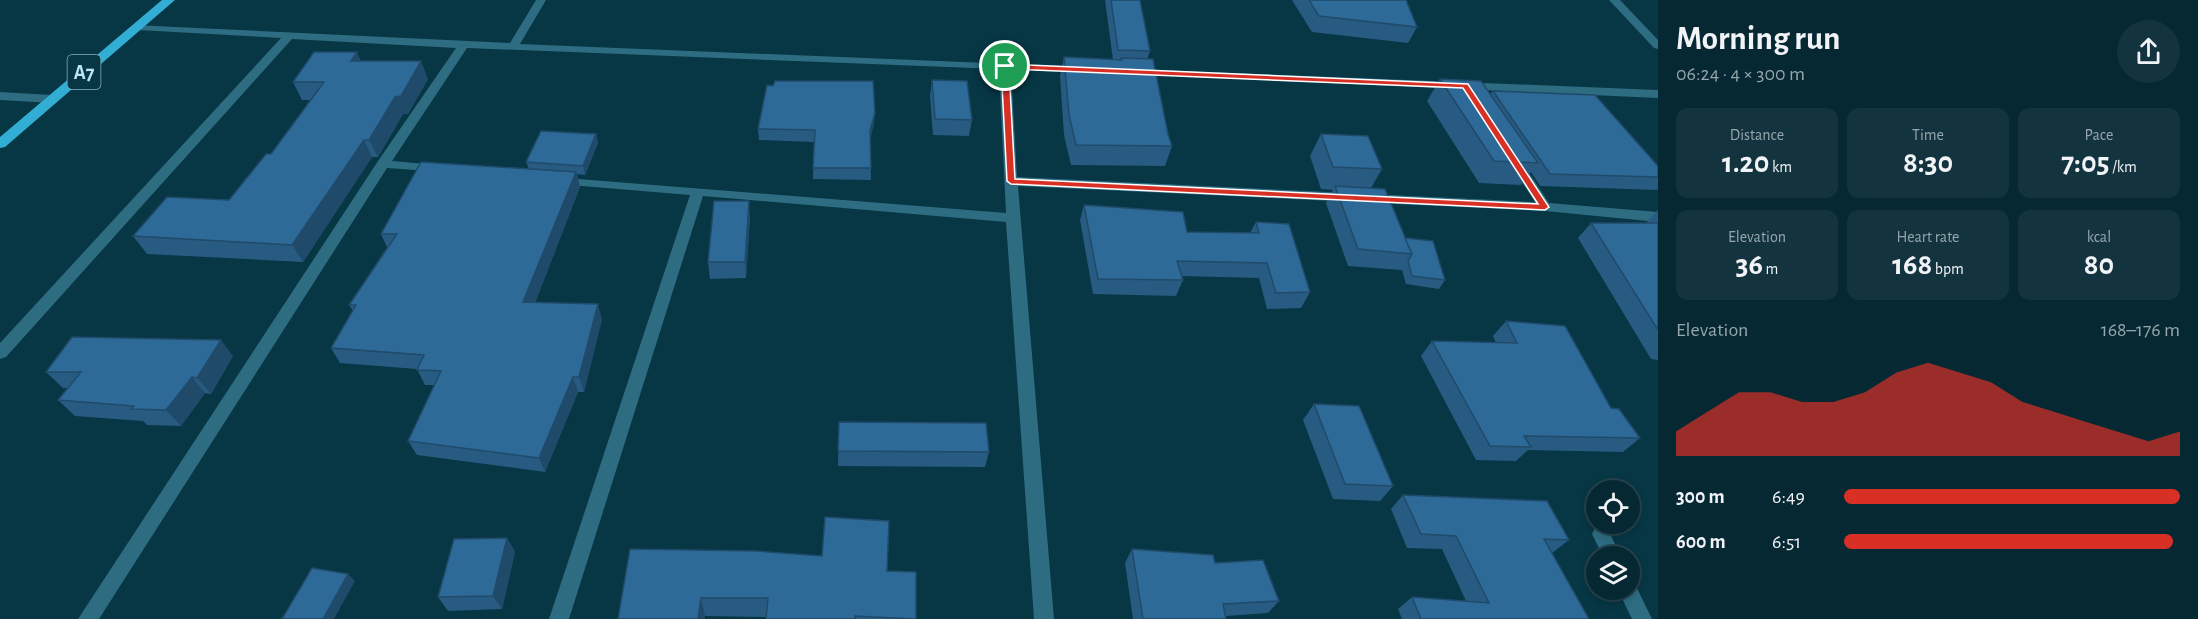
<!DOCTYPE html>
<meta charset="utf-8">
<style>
body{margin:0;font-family:"Alegreya Sans",sans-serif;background:#13343f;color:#f1f3f6;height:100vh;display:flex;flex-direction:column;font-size:22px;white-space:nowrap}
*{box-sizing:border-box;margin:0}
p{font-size:20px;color:#97a6ac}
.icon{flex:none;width:33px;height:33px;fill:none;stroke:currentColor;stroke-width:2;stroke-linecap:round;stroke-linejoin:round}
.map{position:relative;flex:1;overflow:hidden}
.drawer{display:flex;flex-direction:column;background:#052833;width:540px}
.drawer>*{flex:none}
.fabs{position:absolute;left:1586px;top:480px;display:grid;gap:12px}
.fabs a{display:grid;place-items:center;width:54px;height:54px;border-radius:50%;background:#052833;box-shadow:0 3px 9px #0003,0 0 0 2px #26444e;font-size:30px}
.pin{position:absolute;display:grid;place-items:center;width:51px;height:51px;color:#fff;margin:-26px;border:3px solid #fff;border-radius:50%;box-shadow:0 2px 6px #0007}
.round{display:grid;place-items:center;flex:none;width:63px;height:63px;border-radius:32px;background:#13343f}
.summary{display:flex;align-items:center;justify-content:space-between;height:102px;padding:0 18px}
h1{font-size:33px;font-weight:600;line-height:45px}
.stats{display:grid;grid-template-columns:repeat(3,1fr);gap:9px;height:102px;padding:6px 18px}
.stats div{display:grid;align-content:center;border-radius:12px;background:#13343f;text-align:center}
.stats b{font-size:30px;font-weight:600}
.stats small{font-size:16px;font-weight:400}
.stats p{font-size:16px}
.chart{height:168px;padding:12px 18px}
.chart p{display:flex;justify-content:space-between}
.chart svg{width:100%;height:108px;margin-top:6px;fill:#d93025;opacity:.7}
ul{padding:0 18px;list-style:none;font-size:20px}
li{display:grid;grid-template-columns:96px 72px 1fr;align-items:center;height:45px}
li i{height:15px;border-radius:8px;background:#d93025}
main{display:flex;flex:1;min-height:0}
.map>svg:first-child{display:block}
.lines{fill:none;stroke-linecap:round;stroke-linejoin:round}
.minor{fill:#2e6c81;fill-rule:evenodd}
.tertiary{fill:#2e6c81;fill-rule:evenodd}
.trunk{fill:#32add4;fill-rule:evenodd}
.wall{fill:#285b82}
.shaded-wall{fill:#204a6a}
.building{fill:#2e6a97;stroke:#204a6a;stroke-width:1.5}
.route{fill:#d93025;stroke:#fff;stroke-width:1.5;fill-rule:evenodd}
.labels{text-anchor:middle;stroke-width:6;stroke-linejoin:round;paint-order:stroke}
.shield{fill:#073644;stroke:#88b0bf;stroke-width:1.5}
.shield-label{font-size:20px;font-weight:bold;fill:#bfe5f4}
</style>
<main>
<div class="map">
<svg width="1658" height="619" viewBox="0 0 1658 619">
<rect width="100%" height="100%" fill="#073644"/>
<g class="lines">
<g class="minor">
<path d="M 536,0 L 546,0 L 520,44 L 1086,67 L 1086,71 L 1082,72 L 1011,70 L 1017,177 L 1535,202 L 1509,162 L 1515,158 L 1520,159 L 1549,203 L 1658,212 L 1658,222 L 1545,211 L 1018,186 L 1054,619 L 1034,619 L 1006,222 L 703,196 L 569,619 L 549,619 L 690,195 L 558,184 L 553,183 L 551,180 L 553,177 L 1006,213 L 999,69 L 467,48 L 392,161 L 439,165 L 445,169 L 444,172 L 387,168 L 99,619 L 78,619 L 378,161 L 456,48 L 292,39 L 6,357 L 0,359 L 0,343 L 281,38 L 138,30 L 133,27 L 134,25 L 510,43 Z"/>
<path d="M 1136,69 L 1658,90 L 1658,98 L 1132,74 L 1130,72 Z"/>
<path d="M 0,92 L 52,95 L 58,99 L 52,103 L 0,100 Z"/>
<path d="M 1601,526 L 1607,528 L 1621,556 L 1603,556 L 1592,534 L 1595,528 Z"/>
<path d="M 1629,581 L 1635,584 L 1652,619 L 1632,619 L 1618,590 L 1629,590 Z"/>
</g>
<path class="tertiary" d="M 1609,0 L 1620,0 L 1658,40 L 1658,49 L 1654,48 Z"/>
<path class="trunk" d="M 162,0 L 175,0 L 5,147 L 0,148 L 0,137 Z"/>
</g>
<g class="wall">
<path d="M 1105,0 L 1140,0 L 1150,51 L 1147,59 L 1168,134 L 1172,146 L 1165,166 L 1071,165 L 1064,135 L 1060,76 L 1064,57 L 1113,60 Z"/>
<path d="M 1292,0 L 1406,0 L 1417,27 L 1408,43 L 1312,32 Z"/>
<path d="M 361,61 L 428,79 L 408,114 L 403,114 L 378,157 L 372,157 L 303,262 L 147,254 L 133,236 L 229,200 L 271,154 L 311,100 L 302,100 L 293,82 Z"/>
<path d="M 1440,79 L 1490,94 L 1493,91 L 1658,166 L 1658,189 L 1657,190 L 1540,186 L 1531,172 L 1521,185 L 1479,183 L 1427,101 Z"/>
<path d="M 932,80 L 972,120 L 969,136 L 933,135 L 930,96 Z"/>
<path d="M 874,124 L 870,138 L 871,180 L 813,179 L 814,142 L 759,140 L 758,129 Z"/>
<path d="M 596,134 L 598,143 L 585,175 L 577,174 L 580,187 L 535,303 L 602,319 L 584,392 L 578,392 L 545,472 L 417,455 L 408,441 L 435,385 L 425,385 L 417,369 L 340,363 L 331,348 L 353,311 L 349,305 L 387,247 L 381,234 L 529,169 L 526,162 Z"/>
<path d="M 1321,134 L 1382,169 L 1371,188 L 1405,238 L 1445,280 L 1439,289 L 1406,284 L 1402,270 L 1348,266 L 1326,203 L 1333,190 L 1321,189 L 1310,156 Z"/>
<path d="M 1084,205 L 1187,232 L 1250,233 L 1256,222 L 1310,292 L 1301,308 L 1267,309 L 1259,278 L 1181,276 L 1183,280 L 1176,296 L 1093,294 L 1080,220 Z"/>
<path d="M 1658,210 L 1658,360 L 1651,359 L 1578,238 L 1591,223 L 1646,223 Z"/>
<path d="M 750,217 L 746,278 L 710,279 L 708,262 Z"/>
<path d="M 1506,321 L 1611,408 L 1640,438 L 1623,452 L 1528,450 L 1516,461 L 1476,460 L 1421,356 L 1432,341 L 1496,343 L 1493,336 Z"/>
<path d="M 233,356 L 211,394 L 205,393 L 181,426 L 147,425 L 143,421 L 75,416 L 58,400 L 68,388 L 63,388 L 46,372 Z"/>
<path d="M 1314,404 L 1393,486 L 1380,501 L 1333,499 L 1303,420 Z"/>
<path d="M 839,422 L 989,452 L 985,467 L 838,466 Z"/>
<path d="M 1403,495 L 1569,540 L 1552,553 L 1589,619 L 1402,619 L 1398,609 L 1412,597 L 1466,601 L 1442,549 L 1407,548 L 1391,509 Z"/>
<path d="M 507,538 L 515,552 L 502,609 L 448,611 L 438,597 Z"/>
<path d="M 630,549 L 887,571 L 916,619 L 766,619 L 766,617 L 705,616 L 705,619 L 618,619 Z"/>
<path d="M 1132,549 L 1215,563 L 1279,601 L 1268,613 L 1226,616 L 1226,619 L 1133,619 L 1125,563 Z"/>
</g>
<g class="shaded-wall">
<path d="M 357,52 L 364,69 L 351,61 Z"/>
<path d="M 421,61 L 428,79 L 408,114 L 403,114 L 378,157 L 369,140 L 395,97 Z"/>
<path d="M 875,113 L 874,124 L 870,141 L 870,130 Z"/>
<path d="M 596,134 L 598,143 L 585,175 L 583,166 Z"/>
<path d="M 364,140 L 372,157 L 303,262 L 292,245 Z"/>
<path d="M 576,172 L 580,187 L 529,318 L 523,302 Z"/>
<path d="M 749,201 L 750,217 L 746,278 L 745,262 Z"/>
<path d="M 598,304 L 602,319 L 584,392 L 579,377 Z"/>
<path d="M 221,340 L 233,356 L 211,394 L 197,378 Z"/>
<path d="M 192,377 L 205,393 L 181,426 L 166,410 Z"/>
<path d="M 573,377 L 578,392 L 545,472 L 539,458 Z"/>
<path d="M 507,538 L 515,552 L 502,609 L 493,596 Z"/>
<path d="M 348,574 L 355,581 L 334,619 L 323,619 Z"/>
<path d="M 701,598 L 705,616 L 705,619 L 698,619 Z"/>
</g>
<g class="building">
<path d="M 1111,0 L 1140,0 L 1150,51 L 1118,50 Z"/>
<path d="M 1309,0 L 1406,0 L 1417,27 L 1319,16 Z"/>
<path d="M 314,52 L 357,52 L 351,61 L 421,61 L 401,96 L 395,97 L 369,140 L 364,140 L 292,245 L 133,236 L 167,197 L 229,200 L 266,154 L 271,154 L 324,82 L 293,82 Z"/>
<path d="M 1064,57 L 1122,60 L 1121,58 L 1153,59 L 1168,134 L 1172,146 L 1076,145 L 1069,115 Z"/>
<path d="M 1440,79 L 1481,81 L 1538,163 L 1494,161 Z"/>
<path d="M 932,80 L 967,81 L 972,120 L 935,119 Z"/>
<path d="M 775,81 L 873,81 L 875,113 L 870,130 L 871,168 L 813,168 L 815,130 L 758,129 L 767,85 L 773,86 Z"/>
<path d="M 1493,91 L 1595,95 L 1658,166 L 1658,177 L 1550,174 Z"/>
<path d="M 541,131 L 596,134 L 583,166 L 526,162 Z"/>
<path d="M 1321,134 L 1368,136 L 1382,169 L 1333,167 Z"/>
<path d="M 421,162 L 576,172 L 523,302 L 598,304 L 579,377 L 573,377 L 539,458 L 408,441 L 441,371 L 417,370 L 424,355 L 331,348 L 356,305 L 349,305 L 397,234 L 381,234 Z"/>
<path d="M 1335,186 L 1385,189 L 1412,254 L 1358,249 Z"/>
<path d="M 714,201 L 749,201 L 745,262 L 708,262 Z"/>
<path d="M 1084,205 L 1183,212 L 1187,232 L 1259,233 L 1256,222 L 1289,224 L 1310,292 L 1276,293 L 1267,263 L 1177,261 L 1183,280 L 1098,279 Z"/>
<path d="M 1591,223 L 1658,223 L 1658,330 Z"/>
<path d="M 1405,238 L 1433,241 L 1445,280 L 1412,276 L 1408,261 L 1412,254 Z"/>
<path d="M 1506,321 L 1565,326 L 1611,408 L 1619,409 L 1640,438 L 1524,436 L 1531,447 L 1490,446 L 1432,341 L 1517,343 Z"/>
<path d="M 72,337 L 221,340 L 197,378 L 192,377 L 166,410 L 131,409 L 134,406 L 58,400 L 81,372 L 46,372 Z"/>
<path d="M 1314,404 L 1359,406 L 1393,486 L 1345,484 Z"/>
<path d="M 839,422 L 986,423 L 989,452 L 838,451 Z"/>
<path d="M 1403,495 L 1547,501 L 1569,540 L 1544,539 L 1589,619 L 1421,619 L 1412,597 L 1489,603 L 1456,536 L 1421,534 Z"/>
<path d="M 825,517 L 889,521 L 887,571 L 916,572 L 916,619 L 855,616 L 855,619 L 766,619 L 768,598 L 701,598 L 698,619 L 618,619 L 630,549 L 757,551 L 822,556 Z"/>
<path d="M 507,538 L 493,596 L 438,597 L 454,539 Z"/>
<path d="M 1132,549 L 1213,555 L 1215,563 L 1263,560 L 1279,601 L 1223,604 L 1226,619 L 1143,619 Z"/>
<path d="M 312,568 L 348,574 L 323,619 L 282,619 Z"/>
</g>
<path class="route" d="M 1005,64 L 1468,84 L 1549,207 L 1545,210 L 1011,184 L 1007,181 L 1001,66 ZM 1009,69 L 1463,88 L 1538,204 L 1015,179 Z"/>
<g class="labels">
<rect class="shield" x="67.5" y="55" width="33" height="34" rx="4.5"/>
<g class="shield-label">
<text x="84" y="79">A7</text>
</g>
</g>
</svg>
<div class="fabs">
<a><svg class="icon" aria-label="locate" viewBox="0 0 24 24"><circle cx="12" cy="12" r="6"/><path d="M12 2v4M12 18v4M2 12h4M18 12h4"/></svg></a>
<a><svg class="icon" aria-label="layers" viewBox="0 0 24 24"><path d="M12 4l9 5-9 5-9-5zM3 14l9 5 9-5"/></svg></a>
</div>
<div class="pin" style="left:1005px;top:66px;background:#1e9e55"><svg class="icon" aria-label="arrive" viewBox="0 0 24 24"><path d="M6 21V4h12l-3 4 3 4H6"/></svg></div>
</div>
<section class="drawer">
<div class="summary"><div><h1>Morning run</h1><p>06:24 · 4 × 300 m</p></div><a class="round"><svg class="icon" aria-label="share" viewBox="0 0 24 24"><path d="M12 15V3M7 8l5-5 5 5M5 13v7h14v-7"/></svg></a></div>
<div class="stats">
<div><p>Distance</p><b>1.20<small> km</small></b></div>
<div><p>Time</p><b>8:30</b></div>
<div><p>Pace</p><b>7:05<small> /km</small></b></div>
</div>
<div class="stats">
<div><p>Elevation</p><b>36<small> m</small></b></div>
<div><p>Heart rate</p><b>168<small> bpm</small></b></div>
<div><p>kcal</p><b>80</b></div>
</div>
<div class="chart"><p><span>Elevation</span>168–176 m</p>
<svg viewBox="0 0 160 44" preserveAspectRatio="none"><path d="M0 44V34L10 26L20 18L30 18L40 22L50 22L60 18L70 10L80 6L90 10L100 14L110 22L120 26L130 30L140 34L150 38L160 34V44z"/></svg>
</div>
<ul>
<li><b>300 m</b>6:49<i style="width:100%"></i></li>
<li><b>600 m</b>6:51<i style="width:98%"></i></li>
</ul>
</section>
</main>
